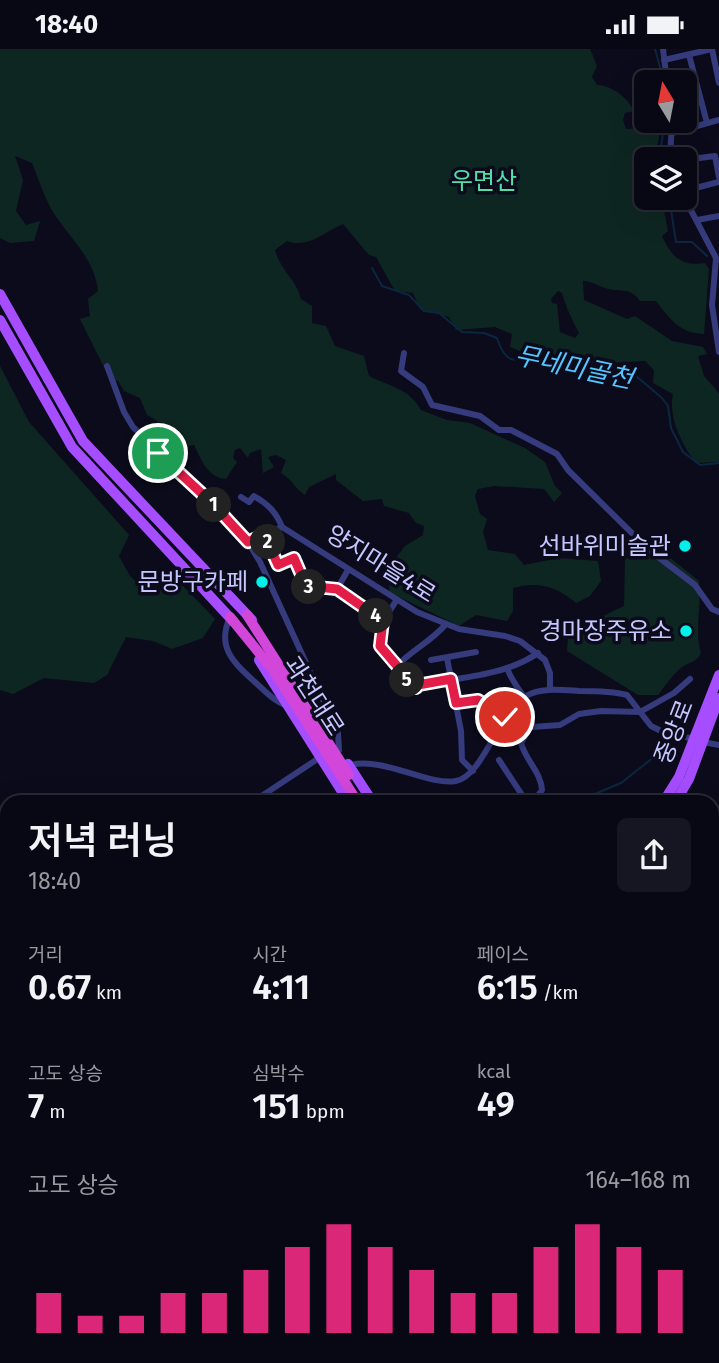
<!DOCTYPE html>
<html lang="ko">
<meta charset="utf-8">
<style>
body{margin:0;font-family:"Fira Sans","Noto Sans KR",sans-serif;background:#161622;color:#f1f3f6;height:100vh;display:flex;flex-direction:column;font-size:26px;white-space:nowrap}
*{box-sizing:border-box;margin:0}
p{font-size:23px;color:#989aa0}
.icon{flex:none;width:38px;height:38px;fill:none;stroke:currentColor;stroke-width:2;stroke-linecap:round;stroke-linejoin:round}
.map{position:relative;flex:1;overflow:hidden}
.panel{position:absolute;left:0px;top:746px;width:719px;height:569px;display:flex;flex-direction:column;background:#080815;border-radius:21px 21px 0 0;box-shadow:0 7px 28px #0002,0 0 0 2px #292934}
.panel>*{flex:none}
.needle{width:46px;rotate:350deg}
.buttons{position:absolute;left:634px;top:21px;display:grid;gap:14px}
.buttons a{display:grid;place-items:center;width:63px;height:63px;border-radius:10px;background:#080815;box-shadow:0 7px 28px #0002,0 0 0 2px #292934;font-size:35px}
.pin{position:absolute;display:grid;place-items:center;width:60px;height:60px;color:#fff;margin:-30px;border:4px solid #fff;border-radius:50%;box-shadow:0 2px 7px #0007}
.km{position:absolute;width:35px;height:35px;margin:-18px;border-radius:50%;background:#222;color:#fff;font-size:19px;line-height:35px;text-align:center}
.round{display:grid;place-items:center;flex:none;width:74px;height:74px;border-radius:10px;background:#161622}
.head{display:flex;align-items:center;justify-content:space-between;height:119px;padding:0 28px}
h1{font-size:38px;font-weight:600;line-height:52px}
.metrics{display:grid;grid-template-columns:repeat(3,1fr);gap:10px;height:119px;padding:7px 28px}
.metrics div{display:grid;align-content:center}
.metrics b{font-size:35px;font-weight:600}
.metrics small{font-size:19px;font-weight:400}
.metrics p{font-size:19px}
.chart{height:196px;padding:14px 28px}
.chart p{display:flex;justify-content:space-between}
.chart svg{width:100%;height:126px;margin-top:7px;stroke:#db2777;stroke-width:6}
.status{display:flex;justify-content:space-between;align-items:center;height:49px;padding:0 35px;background:#080815;direction:ltr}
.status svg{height:19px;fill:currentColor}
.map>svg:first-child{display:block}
.green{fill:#0e2622;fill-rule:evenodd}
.water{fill:#0b2740}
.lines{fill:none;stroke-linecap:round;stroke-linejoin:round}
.stream{stroke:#0b2740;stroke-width:2}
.pedestrian{stroke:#353b7c;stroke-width:4.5}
.minor{stroke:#353b7c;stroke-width:6}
.tertiary{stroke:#353b7c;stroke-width:8}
.primary{stroke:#a54dff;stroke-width:10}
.trunk{stroke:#d247da;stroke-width:10}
.route-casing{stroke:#fff;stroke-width:14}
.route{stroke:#e11d48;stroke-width:9}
.poi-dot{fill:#00f1ea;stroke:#0b0b1c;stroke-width:2.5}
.labels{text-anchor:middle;stroke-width:7;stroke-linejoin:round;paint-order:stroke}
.park-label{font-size:24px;fill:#51e0a9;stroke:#0b0b1c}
.poi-label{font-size:24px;fill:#c6c7ff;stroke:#0b0b1c;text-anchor:end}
.street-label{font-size:24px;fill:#c6c7ff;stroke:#0b0b1c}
.water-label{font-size:26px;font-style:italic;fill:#54c6ff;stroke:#0b0b1c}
</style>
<div class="status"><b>18:40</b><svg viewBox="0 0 49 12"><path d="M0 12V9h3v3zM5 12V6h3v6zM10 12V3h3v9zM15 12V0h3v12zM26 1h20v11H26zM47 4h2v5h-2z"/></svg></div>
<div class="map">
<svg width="719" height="1314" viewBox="0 0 719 1314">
<rect width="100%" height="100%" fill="#0b0b1c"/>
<g class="green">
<path d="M 0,0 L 590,0 L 597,17 L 592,28 L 597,36 C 613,37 627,48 634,62 L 625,64 L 623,71 L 626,80 L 643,79 L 654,84 L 660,82 L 655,110 L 646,110 L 646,149 L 658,149 L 663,156 L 668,182 L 662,187 C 671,207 681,218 705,214 L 709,220 L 704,285 C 679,284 670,270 656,252 L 640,252 C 630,237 619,244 605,239 C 596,236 592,232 583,232 L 584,251 L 627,270 L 635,267 L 672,292 L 703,298 L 707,305 L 698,307 L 704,327 L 719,344 L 719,413 L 696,414 C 682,396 668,368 673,345 L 653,334 L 654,321 L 645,312 L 584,315 L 578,310 L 558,312 L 539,301 L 522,303 L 510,298 L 512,285 L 495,278 L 456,281 L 449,268 L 420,260 L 413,244 L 395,242 L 376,208 L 369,206 L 343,175 C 324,183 308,200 287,192 L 275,201 C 280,221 297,231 301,250 L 312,257 L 312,274 L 326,277 L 335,297 L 364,307 L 369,327 C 390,338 409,339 421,361 L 447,371 L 470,374 L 525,399 L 545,413 L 555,437 L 562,444 L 554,453 L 544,440 L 494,437 L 478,440 L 475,447 L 480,465 L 487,470 L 483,483 L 488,501 L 515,505 L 524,516 L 559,509 L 598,512 L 601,532 L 590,547 L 576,554 C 556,537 538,532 513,539 L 513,562 L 507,572 L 476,566 L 459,577 L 389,543 L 391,515 L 405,497 L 423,486 L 424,477 L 416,474 L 409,464 L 384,457 L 382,450 L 363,452 L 336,431 L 336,425 L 309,438 L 305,446 C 294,439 292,430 281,424 L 286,411 L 276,406 L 268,408 L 274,418 L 263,424 L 261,400 L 250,404 L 248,409 L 240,399 L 235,401 L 233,409 L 237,413 L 226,430 C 207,429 201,409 194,396 L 188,397 C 172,388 163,374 147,366 L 140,349 L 124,342 L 118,332 L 110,330 L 80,270 L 90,267 L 88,250 L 98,242 C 95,211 71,190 55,166 C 45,151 39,131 32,114 L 15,107 L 23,131 L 16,162 L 26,176 L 40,172 L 34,192 L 10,194 L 0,189 ZM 558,242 L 562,244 C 566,259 572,270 579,284 L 575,289 L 560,283 L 557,255 L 552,254 L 551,250 Z"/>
<path d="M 0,317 L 29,373 L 129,486 L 119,507 L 130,527 L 146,542 L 167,541 L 182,536 L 215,570 L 203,589 L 172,600 L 153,592 L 126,588 L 107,626 L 94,634 L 44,629 L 13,645 L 0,641 Z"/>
<path d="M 648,491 L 699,532 C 702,556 694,581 701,604 C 697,613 690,613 682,618 C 672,626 666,636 658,646 L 638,646 L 567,602 L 568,589 L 586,575 L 624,557 L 625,512 L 632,495 Z"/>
<path d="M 0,780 L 7,785 L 7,1307 L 457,1307 L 460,1308 L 458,1314 L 0,1314 Z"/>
<path d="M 712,1297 L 719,1307 L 719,1314 L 499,1314 L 500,1307 L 712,1307 Z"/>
</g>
<path class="water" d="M 719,797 L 719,824 L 712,852 L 712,824 Z"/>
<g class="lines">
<g class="stream">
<path d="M 655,0 L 664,33"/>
<path d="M 659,110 L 665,72"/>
<path d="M 663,149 L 671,161 L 676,193 L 692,193 L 707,207"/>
<path d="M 372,219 L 382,237 L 409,246 L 424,262 L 439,264 L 462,283 L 484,284 L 497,289 C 508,323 521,308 543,306 L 566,318 L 636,327 L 662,349 L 668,357 L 671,379 L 683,403 L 700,416 L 719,414"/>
<path d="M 578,752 L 621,734 L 659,704"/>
</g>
<g class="pedestrian">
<path d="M 712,782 L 719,771"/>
<path d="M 512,1307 L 550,1314"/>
<path d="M 679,1307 L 706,1314"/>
<path d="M 654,1314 L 670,1307"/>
</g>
<g class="minor">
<path d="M 663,0 L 667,33"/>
<path d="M 712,0 L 719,34"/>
<path d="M 689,6 L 707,74"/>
<path d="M 664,11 L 712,0"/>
<path d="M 672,84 L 719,71"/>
<path d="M 670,110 L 672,72"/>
<path d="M 684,111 L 715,107 L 719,128"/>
<path d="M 684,142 L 719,133"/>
<path d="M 684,148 L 716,209 L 712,256 L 719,303"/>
<path d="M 697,171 L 719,167"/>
<path d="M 404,304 L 401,322 L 423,338 L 432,356 L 480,367 L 499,381 L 511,381 L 557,405 L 568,421 L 649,501 L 695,536 L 712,560 L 719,563"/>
<path d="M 107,317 L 124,363 L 133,378 L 212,454 L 248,493 L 260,513 L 338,684 L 339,701"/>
<path d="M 241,448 L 249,453 L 254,447 C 268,455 276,463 282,478"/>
<path d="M 265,485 L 278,516 L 294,509 L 306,537 L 337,540 L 348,521"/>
<path d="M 248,493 L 282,478 L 417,563 L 459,580 L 505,587 L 520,592 L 545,611 L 550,624 L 550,640"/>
<path d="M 337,540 L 383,572"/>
<path d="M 396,552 L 383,572 L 380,597 L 416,639 L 418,636 C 457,629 505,627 538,604"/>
<path d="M 230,568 C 216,599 234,614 256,634 C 266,643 274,652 287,657"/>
<path d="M 447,609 L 461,682 L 462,711 L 473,722"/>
<path d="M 431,611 L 476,603"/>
<path d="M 396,618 C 411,601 431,593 446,575"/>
<path d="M 507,619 C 520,654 547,654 521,694 C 526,712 541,723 542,741 L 534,752"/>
<path d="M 456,655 L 478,651 L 505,668"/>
<path d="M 532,678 L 560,676 L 579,665 L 601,662 L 640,663 L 674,644 L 690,630"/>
<path d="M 703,693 L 719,696"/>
<path d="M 499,711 L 526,752"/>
<path d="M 348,713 L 351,716 C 385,708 428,737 456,732 C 483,727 499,663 526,647 C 541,638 563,641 579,642 C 595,642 612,642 627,646 L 651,677 L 665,684 L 695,690"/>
<path d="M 254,752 L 319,709"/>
</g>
<g class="tertiary">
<path d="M 480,1314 L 481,1307"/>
<path d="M 490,1314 L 491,1307"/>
</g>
<g class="primary">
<path d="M 0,245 L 83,392 L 252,571"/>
<path d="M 0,271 L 72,398 L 233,572"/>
<path d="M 259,611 L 348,752"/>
<path d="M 348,715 L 372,752"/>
<path d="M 664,752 L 679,728 L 719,626"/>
<path d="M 676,752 L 689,730 L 719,649"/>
</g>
<g class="trunk">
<path d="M 247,566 L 349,726"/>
<path d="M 230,568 L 273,621 L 357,752"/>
<path d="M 712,1244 L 719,1254"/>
<path d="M 712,1268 L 719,1277"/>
<path d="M 712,1280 L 719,1290"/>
</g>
</g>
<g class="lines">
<g class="route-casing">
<path id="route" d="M 158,404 L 212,454 L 248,493 L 264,485 L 278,516 L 294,509 L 306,537 L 337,540 L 383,572 L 380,597 L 416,639 L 418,636 L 451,630 L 456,654 L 478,651 L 505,668"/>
</g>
<use href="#route" class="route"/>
</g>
<g class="poi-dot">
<circle cx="685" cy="497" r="7"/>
<circle cx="262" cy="533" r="7"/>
<circle cx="686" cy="582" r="7"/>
</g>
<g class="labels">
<g class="park-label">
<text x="484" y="140">우면산</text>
</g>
<g class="poi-label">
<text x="671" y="505">선바위미술관</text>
<text x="248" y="541">문방구카페</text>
<text x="672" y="590">경마장주유소</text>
</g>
<g class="street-label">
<text transform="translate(381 515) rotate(32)" y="8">양지마을4로</text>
<text transform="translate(314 647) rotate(57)" y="8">과천대로</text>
<text transform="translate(674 683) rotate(-69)" y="8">중앙로</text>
</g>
<g class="water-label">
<text transform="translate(574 318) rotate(12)" y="9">무네미골천</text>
</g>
</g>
</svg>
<div class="buttons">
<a><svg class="needle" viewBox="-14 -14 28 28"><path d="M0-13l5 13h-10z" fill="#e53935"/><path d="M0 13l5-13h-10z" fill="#989aa0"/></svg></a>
<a><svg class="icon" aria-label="layers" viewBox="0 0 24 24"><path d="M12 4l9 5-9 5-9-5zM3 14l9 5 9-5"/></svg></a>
</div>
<div class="pin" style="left:158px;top:404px;background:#1e9e55"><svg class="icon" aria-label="arrive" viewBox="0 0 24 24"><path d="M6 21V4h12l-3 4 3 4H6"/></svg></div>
<div class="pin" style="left:505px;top:668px;background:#d93025"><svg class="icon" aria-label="check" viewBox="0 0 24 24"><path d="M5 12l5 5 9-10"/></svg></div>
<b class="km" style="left:214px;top:456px">1</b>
<b class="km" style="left:268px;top:493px">2</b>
<b class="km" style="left:309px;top:538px">3</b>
<b class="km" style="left:376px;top:567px">4</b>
<b class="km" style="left:407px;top:631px">5</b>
<section class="panel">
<div class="head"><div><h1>저녁 러닝</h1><p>18:40</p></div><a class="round"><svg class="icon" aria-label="share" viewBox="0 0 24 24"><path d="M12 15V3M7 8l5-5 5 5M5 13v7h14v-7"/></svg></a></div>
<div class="metrics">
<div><p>거리</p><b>0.67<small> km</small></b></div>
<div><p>시간</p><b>4:11</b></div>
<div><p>페이스</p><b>6:15<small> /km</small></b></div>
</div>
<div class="metrics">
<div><p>고도 상승</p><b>7<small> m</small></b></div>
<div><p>심박수</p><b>151<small> bpm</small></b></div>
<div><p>kcal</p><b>49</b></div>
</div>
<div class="chart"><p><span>고도 상승</span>164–168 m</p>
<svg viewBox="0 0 160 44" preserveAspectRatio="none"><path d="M5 44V30M15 44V38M25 44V38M35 44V30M45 44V30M55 44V22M65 44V14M75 44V6M85 44V14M95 44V22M105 44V30M115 44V30M125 44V14M135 44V6M145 44V14M155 44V22"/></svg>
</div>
</section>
</div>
